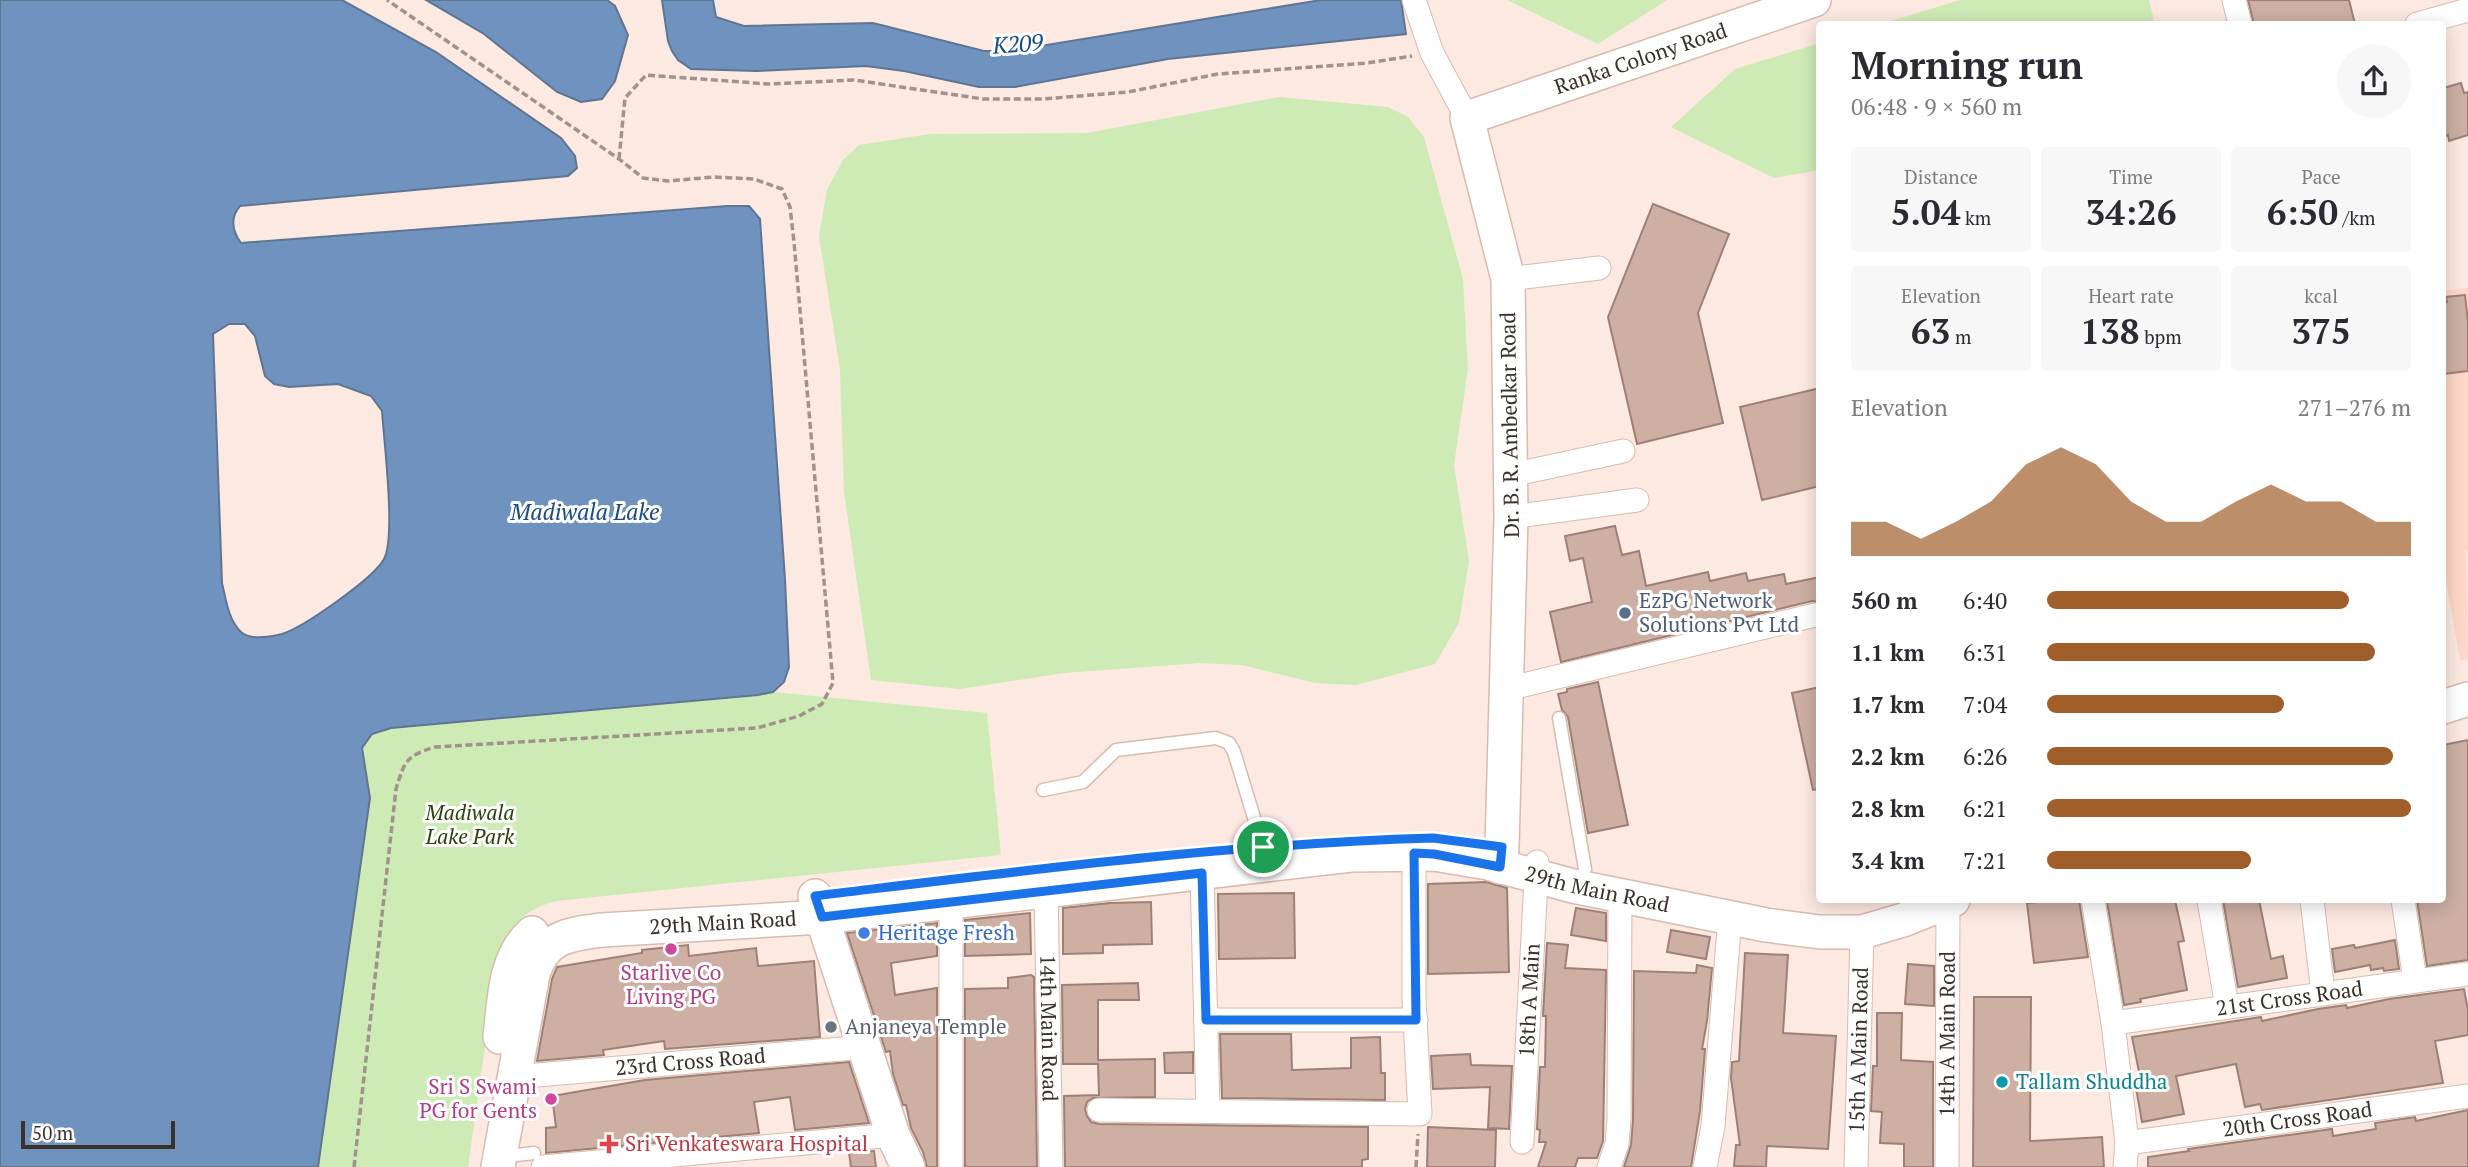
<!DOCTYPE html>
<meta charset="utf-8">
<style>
body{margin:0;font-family:"PT Serif",serif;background:#f7f7f7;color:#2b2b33;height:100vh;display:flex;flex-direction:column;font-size:26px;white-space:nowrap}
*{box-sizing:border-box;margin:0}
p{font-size:23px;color:#7c7c81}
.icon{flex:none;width:38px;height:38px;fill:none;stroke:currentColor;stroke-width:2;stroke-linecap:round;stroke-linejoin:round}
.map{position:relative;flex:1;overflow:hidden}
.sheet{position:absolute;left:1816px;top:21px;width:630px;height:882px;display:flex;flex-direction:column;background:#fff;border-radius:7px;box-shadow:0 4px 18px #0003}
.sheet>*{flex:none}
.scale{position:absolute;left:21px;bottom:18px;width:154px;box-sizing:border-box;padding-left:7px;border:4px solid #3c302b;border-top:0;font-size:19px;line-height:24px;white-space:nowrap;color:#3c302b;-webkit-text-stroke:5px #fff;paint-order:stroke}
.pin{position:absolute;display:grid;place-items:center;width:60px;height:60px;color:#fff;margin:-30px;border:4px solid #fff;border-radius:50%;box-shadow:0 2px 7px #0007}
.round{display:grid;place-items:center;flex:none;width:74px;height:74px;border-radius:37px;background:#f7f7f7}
.head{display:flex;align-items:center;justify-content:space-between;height:119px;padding:0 35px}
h1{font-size:38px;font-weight:700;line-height:52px}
.stats{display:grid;grid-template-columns:repeat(3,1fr);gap:10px;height:119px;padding:7px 35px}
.stats div{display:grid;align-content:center;border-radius:7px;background:#f7f7f7;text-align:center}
.stats b{font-size:35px;font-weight:700}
.stats small{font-size:19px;font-weight:400}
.stats p{font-size:19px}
.chart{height:196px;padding:14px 35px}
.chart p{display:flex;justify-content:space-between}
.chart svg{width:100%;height:126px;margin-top:7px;fill:#a05f2a;opacity:.7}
ul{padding:0 35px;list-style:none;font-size:23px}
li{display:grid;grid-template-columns:112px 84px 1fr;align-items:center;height:52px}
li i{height:18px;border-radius:9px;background:#a05f2a}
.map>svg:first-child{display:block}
.built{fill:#fed7c7}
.green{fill:#ceebb6}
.water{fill:#6f92be;stroke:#607592;stroke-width:2;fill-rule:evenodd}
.building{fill:#cdafa3;stroke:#9e8176;stroke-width:2}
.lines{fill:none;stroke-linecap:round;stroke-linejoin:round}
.lane-casing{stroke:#d9bbae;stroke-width:15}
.street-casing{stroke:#d9bbae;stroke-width:25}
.secondary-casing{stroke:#d9bbae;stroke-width:36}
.path{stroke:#a1928c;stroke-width:3.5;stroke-dasharray:7 3.5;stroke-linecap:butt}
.lane{stroke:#fff;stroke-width:12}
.street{stroke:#fff;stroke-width:23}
.secondary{stroke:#fff;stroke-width:33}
.route-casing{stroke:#fff;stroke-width:14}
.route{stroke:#1a73e8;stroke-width:9}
.service-dot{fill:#5c6f8a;stroke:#fff;stroke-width:2.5}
.shop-dot{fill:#3f7fe0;stroke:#fff;stroke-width:2.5}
.hotel-dot{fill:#d1479c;stroke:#fff;stroke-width:2.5}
.worship-dot{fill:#6b7280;stroke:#fff;stroke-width:2.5}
.culture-dot{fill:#0f9aa8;stroke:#fff;stroke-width:2.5}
.health-dot{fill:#e0444e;stroke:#fff;stroke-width:2.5}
.labels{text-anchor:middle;stroke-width:6;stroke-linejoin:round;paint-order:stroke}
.street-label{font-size:21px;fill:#3c302b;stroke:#fff}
.service-label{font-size:21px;fill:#4e5e75;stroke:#fff;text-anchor:start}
.park-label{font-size:21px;font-style:italic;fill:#29430a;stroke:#fff}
.shop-label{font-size:21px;fill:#366cbe;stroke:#fff;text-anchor:start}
.hotel-label{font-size:21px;fill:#b23c85;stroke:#fff}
.worship-label{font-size:21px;fill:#5b616d;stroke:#fff;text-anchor:start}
.culture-label{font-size:21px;fill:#0d838f;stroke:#fff;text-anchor:start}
.health-label{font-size:21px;fill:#be3a42;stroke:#fff;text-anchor:start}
.water-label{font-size:23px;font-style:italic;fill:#1c4c85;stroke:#fff}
</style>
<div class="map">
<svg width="2468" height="1167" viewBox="0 0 2468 1167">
<rect width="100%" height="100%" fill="#fce9e2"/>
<path class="built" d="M 2468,288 L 2468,550 L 2466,551 L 2468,659 L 2460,661 L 2443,563 L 2443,291 Z"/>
<g class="green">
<path d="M 1507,0 L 1667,0 L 1598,44 Z"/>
<path d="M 1960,0 L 2149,0 L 2155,24 L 1881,24 Z"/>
<path d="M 1820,43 L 1820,170 L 1774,178 L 1671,127 L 1735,69 Z"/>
<path d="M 1279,97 L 1388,107 L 1408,117 L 1424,137 L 1463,279 L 1468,369 L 1454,465 L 1469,561 L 1459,623 L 1435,664 L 1356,685 L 1315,683 L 1242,665 L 1201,663 L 1064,673 L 960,689 L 871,680 L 844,492 L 840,370 L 819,236 L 827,190 L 843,160 L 859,145 L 930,134 L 1087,133 Z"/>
<path d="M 773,692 L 987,713 L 1001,855 L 557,901 C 527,908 508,925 498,955 L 468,1167 L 318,1167 L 370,798 L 362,747 L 372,734 L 391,728 Z"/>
</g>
<g class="water">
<path d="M 0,0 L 342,0 L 436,52 L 561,138 L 575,156 L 577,168 L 568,176 L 240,206 C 230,217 232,231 241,243 L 727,206 L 749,206 L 760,219 L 785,579 L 789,667 L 784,682 L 773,692 L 758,695 L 391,728 L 372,734 L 362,748 L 370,798 L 318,1167 L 0,1167 ZM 229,324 L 245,324 L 255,336 L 265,376 L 274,384 L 289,387 L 338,384 L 371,396 L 382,411 C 384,441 396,537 384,559 C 374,578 304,627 282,634 C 270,637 251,641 241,632 C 228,620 226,599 222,583 L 213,334 Z"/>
<path d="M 426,0 L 607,0 L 615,6 L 628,35 L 615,81 L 602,99 L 581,102 L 557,92 L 484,34 Z"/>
<path d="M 662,0 L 713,0 L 716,17 L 744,26 L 873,23 L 984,51 L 1010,51 L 1321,0 L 1401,0 L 1406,34 L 1168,59 L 1015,87 L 979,87 L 904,71 L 866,66 L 756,71 L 691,69 L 678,60 L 672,51 L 668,41 Z"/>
</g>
<g class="building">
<path d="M 2248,0 L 2349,0 L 2355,24 L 2254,24 Z"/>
<path d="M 2461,83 L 2464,93 L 2468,92 L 2468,135 L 2449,141 L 2448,135 L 2443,137 L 2443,88 Z"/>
<path d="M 1653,204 L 1729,234 L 1698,313 L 1723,423 L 1637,444 L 1608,317 Z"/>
<path d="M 2465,295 L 2468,323 L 2468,371 L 2443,374 L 2443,303 L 2447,302 L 2446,297 Z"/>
<path d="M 1820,388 L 1820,486 L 1762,500 L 1740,407 Z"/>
<path d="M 1615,526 L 1622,555 L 1639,551 L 1646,586 L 1708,572 L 1710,581 L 1746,573 L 1748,581 L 1784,574 L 1786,584 L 1820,577 L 1820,602 L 1812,601 L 1561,662 L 1550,612 L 1592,602 L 1583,558 L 1570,561 L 1565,536 Z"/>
<path d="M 1598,682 L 1628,825 L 1588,833 L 1568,717 L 1562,710 L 1558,694 L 1567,692 L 1567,689 Z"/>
<path d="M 1820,687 L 1820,789 L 1813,790 L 1792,693 Z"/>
<path d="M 2468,740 L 2468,960 L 2427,966 L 2417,900 L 2443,900 L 2443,745 Z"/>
<path d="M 1486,882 L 1507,888 L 1509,972 L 1428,974 L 1428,884 Z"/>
<path d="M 1294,893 L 1295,958 L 1219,959 L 1218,894 Z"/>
<path d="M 2055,900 L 2079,900 L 2088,957 L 2034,963 L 2027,903 Z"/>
<path d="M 2114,900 L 2175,900 L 2184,941 L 2178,942 L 2187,990 L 2140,999 L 2141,1002 L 2124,1005 L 2107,901 Z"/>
<path d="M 2223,900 L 2259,900 L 2271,959 L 2283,956 L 2287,978 L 2238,987 Z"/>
<path d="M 1151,902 L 1152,944 L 1103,945 L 1103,953 L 1063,954 L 1063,908 L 1110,903 Z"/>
<path d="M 1576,908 L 1606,913 L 1606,941 L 1571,935 Z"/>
<path d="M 1030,913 L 1031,954 L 965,956 L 965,920 Z"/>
<path d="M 937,923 L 937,956 L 891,963 L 895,995 L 937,988 L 937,1167 L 927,1167 L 923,1152 L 911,1128 L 906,1105 L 903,1105 L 893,1074 L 890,1051 L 886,1052 L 847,933 Z"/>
<path d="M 1671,930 L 1710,937 L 1706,959 L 1667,952 Z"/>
<path d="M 2395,940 L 2399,969 L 2384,971 L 2383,968 L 2371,970 L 2370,965 L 2335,972 L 2332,949 L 2354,945 L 2355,948 Z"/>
<path d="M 1547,943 L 1568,945 L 1565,968 L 1606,970 L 1603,1141 L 1597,1158 L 1578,1158 L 1575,1167 L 1538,1167 L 1546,1142 L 1539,1142 L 1540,1130 L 1537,1129 L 1540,1067 L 1545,1067 L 1546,1016 L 1543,1016 Z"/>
<path d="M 688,945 L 689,956 L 756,948 L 758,966 L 814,961 L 820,1037 L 665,1049 L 664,1041 L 603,1050 L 604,1055 L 537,1061 L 552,979 L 557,967 L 642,953 L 642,950 Z"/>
<path d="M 1745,953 L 1788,955 L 1783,1033 L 1836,1036 L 1828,1149 L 1767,1146 L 1766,1167 L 1734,1166 L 1736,1145 L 1740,1145 L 1731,1078 L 1732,1062 L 1739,1061 Z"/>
<path d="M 1908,964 L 1934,966 L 1934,1006 L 1905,1004 Z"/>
<path d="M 1697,965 L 1712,968 L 1707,1021 L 1702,1049 L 1705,1049 L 1700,1111 L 1691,1167 L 1624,1167 L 1631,1145 L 1633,1120 L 1634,971 L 1696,973 Z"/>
<path d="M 1031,975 L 1034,977 L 1037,1167 L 965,1167 L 965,989 L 1008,988 L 1008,978 Z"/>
<path d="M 1138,983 L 1139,1000 L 1098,1000 L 1098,1060 L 1155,1059 L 1155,1097 L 1093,1098 L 1087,1102 L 1085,1109 L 1087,1116 L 1091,1122 L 1099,1124 L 1368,1127 L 1368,1159 L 1362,1160 L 1362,1167 L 1065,1167 L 1064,1096 L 1099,1095 L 1098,1064 L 1063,1064 L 1062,985 Z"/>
<path d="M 2464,989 L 2468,1010 L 2468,1035 L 2435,1041 L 2443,1083 L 2262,1110 L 2260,1104 L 2245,1107 L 2236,1064 L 2176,1076 L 2184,1114 L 2142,1122 L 2136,1088 L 2142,1087 L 2132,1037 L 2261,1017 L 2262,1021 L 2318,1009 L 2346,1005 L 2347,1008 L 2389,999 Z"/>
<path d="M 1974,997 L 2031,997 L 2030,1141 L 2102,1137 L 2104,1167 L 1973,1167 Z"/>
<path d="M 1877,1013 L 1902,1013 L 1901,1060 L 1933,1062 L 1933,1167 L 1904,1167 L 1904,1144 L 1880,1143 L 1882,1112 L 1871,1111 L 1873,1066 L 1877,1066 Z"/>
<path d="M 1220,1034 L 1291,1034 L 1292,1070 L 1351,1068 L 1351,1038 L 1380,1037 L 1381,1073 L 1385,1073 L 1385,1100 L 1222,1098 Z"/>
<path d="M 1193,1052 L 1193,1073 L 1165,1073 L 1164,1053 Z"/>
<path d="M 1470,1054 L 1471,1065 L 1512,1066 L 1509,1129 L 1488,1128 L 1490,1087 L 1433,1089 L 1431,1056 Z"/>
<path d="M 849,1062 L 869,1123 L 795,1130 L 790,1097 L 754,1102 L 759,1133 L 546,1153 L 546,1128 L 556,1127 L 552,1096 L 645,1080 Z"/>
<path d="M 2468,1110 L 2468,1167 L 2148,1167 L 2148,1157 L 2189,1151 L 2188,1149 L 2332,1129 L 2333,1136 L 2376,1129 L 2375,1123 L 2415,1117 L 2416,1121 Z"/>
<path d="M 1428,1127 L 1496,1130 L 1495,1167 L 1427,1167 Z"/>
<path d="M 874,1151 L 876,1167 L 851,1167 L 849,1153 Z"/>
</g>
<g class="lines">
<g class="lane-casing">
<g id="lane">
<path d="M 1559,718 L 1585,869"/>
<path d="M 1043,790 L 1083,782 L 1116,750 L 1216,738 L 1229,743 L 1234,752 L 1263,847"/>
<path d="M 500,1157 L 534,1153"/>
</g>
</g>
<g class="street-casing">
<g id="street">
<path d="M 1414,0 L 1432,53 L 1467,118"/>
<path d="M 2234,0 L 2240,24"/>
<path d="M 2417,24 L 2468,10"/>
<path d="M 1508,279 L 1599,268"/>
<path d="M 1511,475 L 1623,451"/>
<path d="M 1511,517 L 1637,500"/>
<path d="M 1507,689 L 1815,615 L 1820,616"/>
<path d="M 1202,873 L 1208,1110"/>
<path id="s1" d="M 1046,890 L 1051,1167"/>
<path d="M 2093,900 L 2113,1023 L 2127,1143 L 2125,1167"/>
<path d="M 2209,900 L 2227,1007"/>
<path d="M 2312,900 L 2323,993"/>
<path d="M 2403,900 L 2415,980"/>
<path d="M 951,902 L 951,1167"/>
<path d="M 1206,1020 L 1416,1020"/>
<path id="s2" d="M 2113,1023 L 2468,974"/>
<path id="s3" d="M 514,1077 L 865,1047"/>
<path d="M 1099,1110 L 1420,1114 L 1414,1000 L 1414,853"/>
<path id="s4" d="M 1522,1142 L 1537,862"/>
<path id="s5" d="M 2127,1143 L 2468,1096"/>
<path d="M 543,1167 L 893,1135"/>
<path d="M 1609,1167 L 1617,1144 L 1619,1119 L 1620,895"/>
<path d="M 1705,1167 L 1713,1126 L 1730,917"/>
<path id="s6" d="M 1856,1167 L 1862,932"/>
<path id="s7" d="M 1947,1167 L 1948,900"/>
</g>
</g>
<g class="secondary-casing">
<g id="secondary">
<path d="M 2443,707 L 2468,699"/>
<path id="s8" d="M 1500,867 L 1502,847 L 1511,517 L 1508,279 L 1467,118 L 1814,0"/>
<path d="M 815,896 L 893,1135 L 908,1167"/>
<path d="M 500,1037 C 504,1002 504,958 532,933"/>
<path id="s9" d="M 498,1167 L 533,974 C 544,937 568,934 602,930 L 822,917 L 1351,855 L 1434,854 L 1488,863 L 1573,886 L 1766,925 L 1820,932 L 1862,932 L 1903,920 L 1953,900"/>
</g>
</g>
<g class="path">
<path d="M 619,159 L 625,98 L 646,75 L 768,84 L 854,80 L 983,99 L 1043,99 L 1128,92 L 1218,74 L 1367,63 L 1412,56"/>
<path d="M 354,1167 L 396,789 C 405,760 406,756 435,747 L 757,728 L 799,716 L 822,704 L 833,683 L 794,242 L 790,207 L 782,189 L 754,179 L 714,177 L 668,181 L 643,178 L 619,159 L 387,0"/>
<path d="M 1416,1167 L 1418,1134"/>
</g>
<use href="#lane" class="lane"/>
<use href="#street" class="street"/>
<use href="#secondary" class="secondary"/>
</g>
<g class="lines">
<g class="route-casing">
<path id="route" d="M 1433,838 L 1502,847 L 1500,867 L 1434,854 L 1414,853 L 1416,1020 L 1206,1020 L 1202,873 L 822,917 L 815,896 C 1021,871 1226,844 1433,838 Z"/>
</g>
<use href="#route" class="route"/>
</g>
<circle class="service-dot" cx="1625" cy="613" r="7"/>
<circle class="shop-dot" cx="864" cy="933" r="7"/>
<g class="hotel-dot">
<circle cx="671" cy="949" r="7"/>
<circle cx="551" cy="1099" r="7"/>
</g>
<circle class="worship-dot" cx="831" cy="1027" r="7"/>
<circle class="culture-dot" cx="2002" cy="1082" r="7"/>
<path class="health-dot" d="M605.5 1133.5h7v7h7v7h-7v7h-7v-7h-7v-7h7z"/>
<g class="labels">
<g class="street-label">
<text dy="7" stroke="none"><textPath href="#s8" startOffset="938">Ranka Colony Road</textPath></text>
<text transform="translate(1510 425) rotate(-91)" y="7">Dr. B. R. Ambedkar Road</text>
<text dy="7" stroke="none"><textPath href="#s9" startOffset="1288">29th Main Road</textPath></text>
<text dy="7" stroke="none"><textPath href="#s9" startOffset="406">29th Main Road</textPath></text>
<text dy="7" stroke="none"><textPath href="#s2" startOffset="178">21st Cross Road</textPath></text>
<text dy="7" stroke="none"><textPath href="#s4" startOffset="142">18th A Main</textPath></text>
<text dy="7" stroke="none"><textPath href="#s1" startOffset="138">14th Main Road</textPath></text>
<text dy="7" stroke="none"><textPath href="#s7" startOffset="133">14th A Main Road</textPath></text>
<text dy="7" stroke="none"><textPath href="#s6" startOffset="117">15th A Main Road</textPath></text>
<text dy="7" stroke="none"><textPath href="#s3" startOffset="177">23rd Cross Road</textPath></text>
<text dy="7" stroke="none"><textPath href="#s5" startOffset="172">20th Cross Road</textPath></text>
</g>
<g class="service-label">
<text x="1639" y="608">EzPG Network<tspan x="1639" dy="24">Solutions Pvt Ltd</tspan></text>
</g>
<g class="park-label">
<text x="470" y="820">Madiwala<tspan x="470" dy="24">Lake Park</tspan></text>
</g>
<g class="shop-label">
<text x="878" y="940">Heritage Fresh</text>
</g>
<g class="hotel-label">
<text x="671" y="980">Starlive Co<tspan x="671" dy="24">Living PG</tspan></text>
<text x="537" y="1094" text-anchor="end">Sri S Swami<tspan x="537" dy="24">PG for Gents</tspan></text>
</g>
<g class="worship-label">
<text x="845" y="1034">Anjaneya Temple</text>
</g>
<g class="culture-label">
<text x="2016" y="1089">Tallam Shuddha</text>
</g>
<g class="health-label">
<text x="625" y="1151">Sri Venkateswara Hospital</text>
</g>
<g class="water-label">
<text transform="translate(1018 44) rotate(-4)" y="8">K209</text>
<text x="585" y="520">Madiwala Lake</text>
</g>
</g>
</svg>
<div class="scale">50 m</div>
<div class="pin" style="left:1263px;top:847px;background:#1e9e55"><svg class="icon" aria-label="arrive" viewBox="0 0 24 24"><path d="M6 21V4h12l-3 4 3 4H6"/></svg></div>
<section class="sheet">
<div class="head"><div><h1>Morning run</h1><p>06:48 · 9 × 560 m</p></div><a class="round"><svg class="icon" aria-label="share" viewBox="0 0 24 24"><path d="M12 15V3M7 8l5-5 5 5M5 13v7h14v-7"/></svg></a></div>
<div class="stats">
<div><p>Distance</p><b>5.04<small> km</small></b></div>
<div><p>Time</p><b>34:26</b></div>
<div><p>Pace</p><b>6:50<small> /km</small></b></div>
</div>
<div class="stats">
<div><p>Elevation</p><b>63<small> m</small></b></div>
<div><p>Heart rate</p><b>138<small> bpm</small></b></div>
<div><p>kcal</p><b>375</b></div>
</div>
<div class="chart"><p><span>Elevation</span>271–276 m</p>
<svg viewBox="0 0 160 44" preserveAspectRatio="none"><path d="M0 44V32L10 32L20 38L30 32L40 25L50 12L60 6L70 12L80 25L90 32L100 32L110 25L120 19L130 25L140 25L150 32L160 32V44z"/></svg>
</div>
<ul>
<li><b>560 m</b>6:40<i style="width:83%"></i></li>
<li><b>1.1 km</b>6:31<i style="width:90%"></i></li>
<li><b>1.7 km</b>7:04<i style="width:65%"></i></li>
<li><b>2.2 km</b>6:26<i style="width:95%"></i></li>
<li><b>2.8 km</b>6:21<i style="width:100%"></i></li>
<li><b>3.4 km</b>7:21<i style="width:56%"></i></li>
</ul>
</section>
</div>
